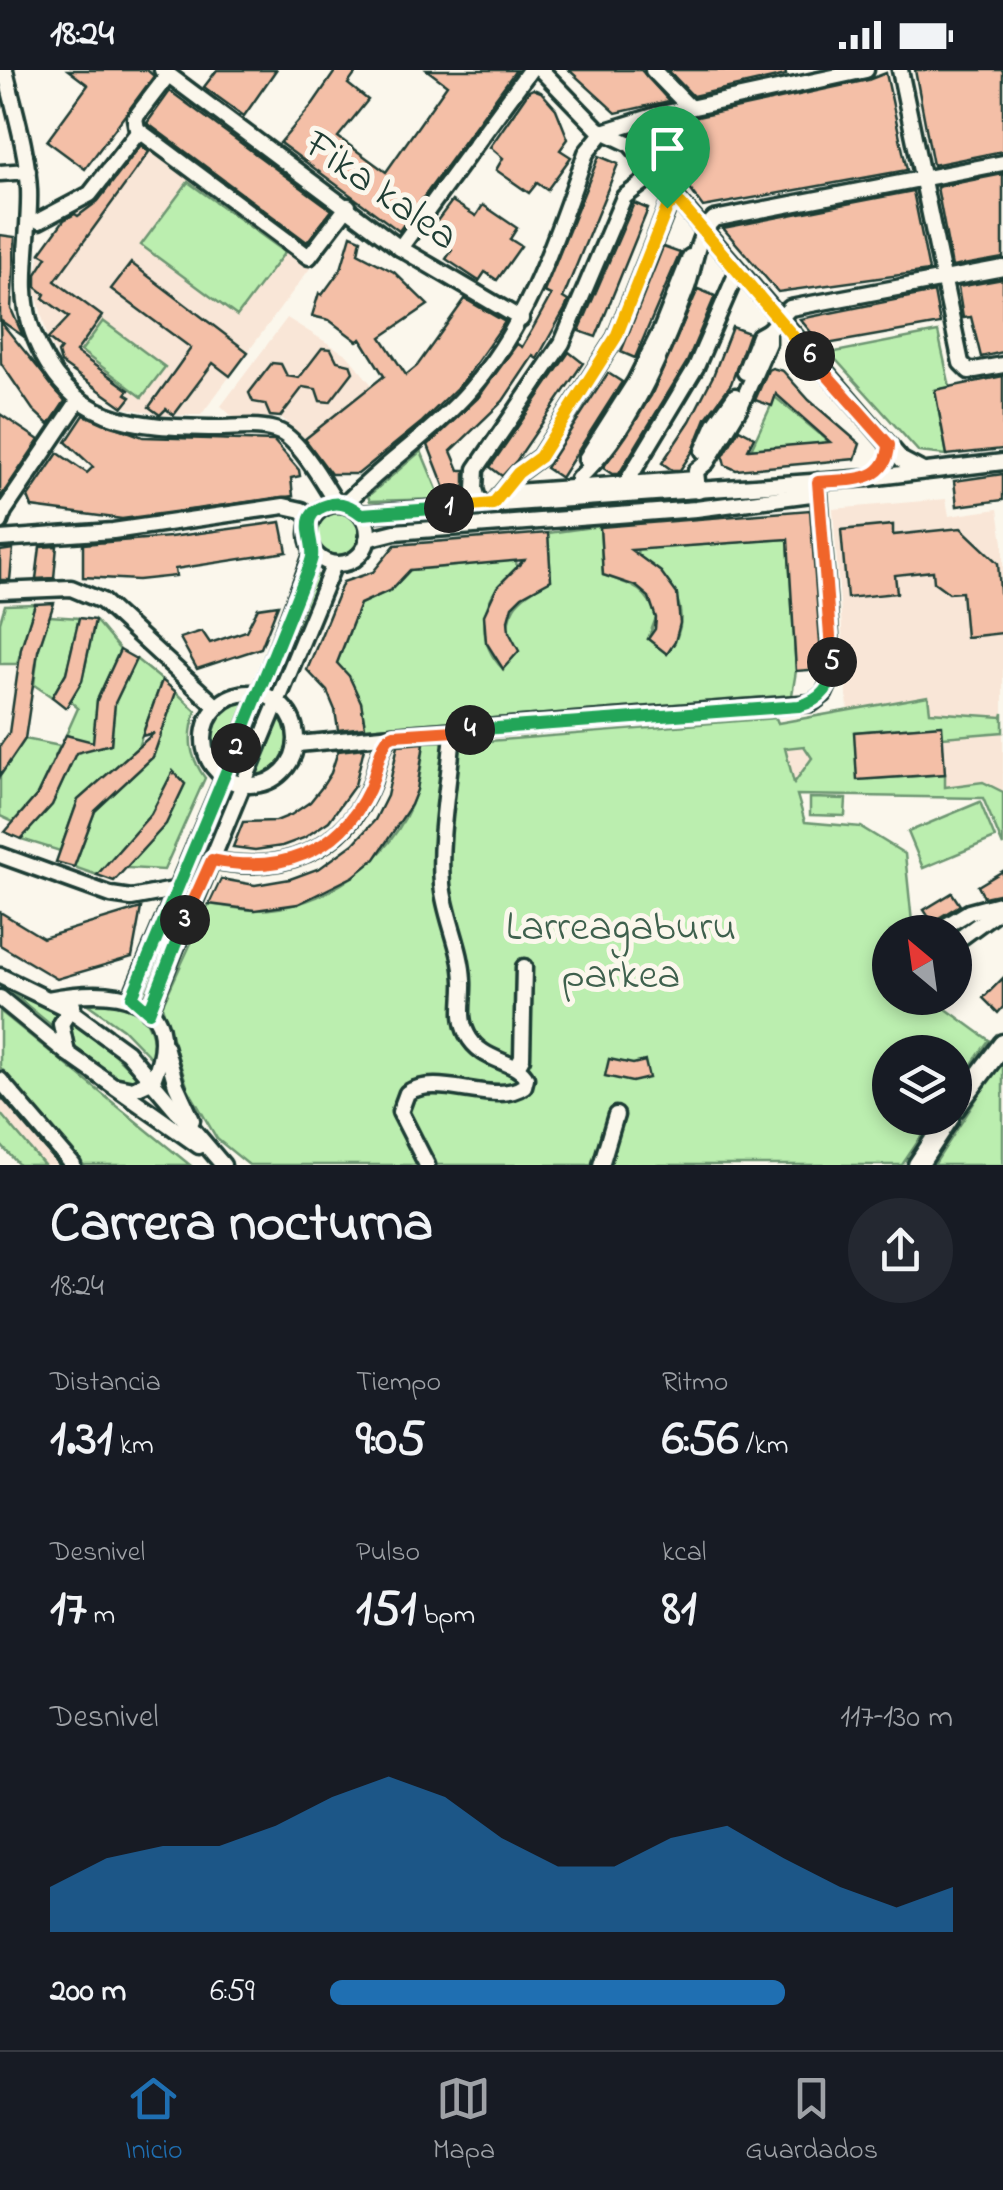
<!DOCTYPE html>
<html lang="es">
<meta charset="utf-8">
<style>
body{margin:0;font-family:"Indie Flower",sans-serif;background:#242831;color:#f1f3f6;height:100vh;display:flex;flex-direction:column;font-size:38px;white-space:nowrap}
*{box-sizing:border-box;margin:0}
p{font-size:32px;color:#9ea1a6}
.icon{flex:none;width:55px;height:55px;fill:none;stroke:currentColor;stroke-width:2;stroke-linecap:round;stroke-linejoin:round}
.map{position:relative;height:1095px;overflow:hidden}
.side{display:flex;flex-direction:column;background:#171b24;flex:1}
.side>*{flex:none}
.needle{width:65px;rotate:331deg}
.fabs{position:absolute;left:872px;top:845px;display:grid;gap:20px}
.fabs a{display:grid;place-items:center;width:100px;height:100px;border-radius:50%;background:#171b24;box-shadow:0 5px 15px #0003;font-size:50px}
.pin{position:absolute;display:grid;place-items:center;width:85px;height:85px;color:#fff;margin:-102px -42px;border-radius:50% 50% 50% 0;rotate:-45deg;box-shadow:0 0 10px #0007}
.pin .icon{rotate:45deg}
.km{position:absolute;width:50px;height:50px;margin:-25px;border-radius:50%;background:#222;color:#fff;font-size:28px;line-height:50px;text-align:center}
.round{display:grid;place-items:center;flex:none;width:105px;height:105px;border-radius:52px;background:#242831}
.overview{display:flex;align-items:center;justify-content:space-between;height:170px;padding:0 50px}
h1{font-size:55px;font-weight:700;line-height:75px}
.metrics{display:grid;grid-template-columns:repeat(3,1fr);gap:15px;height:170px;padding:10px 50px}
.metrics div{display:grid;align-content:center}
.metrics b{font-size:50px;font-weight:700}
.metrics small{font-size:28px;font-weight:400}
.metrics p{font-size:28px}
.chart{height:280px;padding:20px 50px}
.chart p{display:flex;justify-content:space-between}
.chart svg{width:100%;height:180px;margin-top:10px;fill:#1f6fb2;opacity:.7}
ul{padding:0 50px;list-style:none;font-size:32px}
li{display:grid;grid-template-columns:160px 120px 1fr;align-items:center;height:75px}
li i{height:25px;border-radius:12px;background:#1f6fb2}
.status{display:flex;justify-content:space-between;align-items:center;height:70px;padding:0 50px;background:#171b24;direction:ltr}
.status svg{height:28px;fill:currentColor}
.dock{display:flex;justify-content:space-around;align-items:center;height:140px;border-top:2px solid #363941;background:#171b24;font-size:28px;color:#9ea1a6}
.dock a{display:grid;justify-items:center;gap:5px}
.dock .on{color:#1f6fb2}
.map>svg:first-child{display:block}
.built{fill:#f9e6d7}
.green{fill:#bbeeaf;stroke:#6d9672;stroke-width:2.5;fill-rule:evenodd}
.building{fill:#f4bfa7;stroke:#1f3d34;stroke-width:2.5}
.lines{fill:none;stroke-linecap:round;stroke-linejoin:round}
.minor-casing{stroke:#1f3d34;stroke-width:21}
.major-casing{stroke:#1f3d34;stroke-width:25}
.minor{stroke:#fbf7ec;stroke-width:14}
.major{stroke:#fbf7ec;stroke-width:18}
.tram{stroke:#1f3d34;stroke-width:2.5}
.split-1-casing{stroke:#fff;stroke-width:20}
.split-2-casing{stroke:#fff;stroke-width:20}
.split-3-casing{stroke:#fff;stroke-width:20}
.split-4-casing{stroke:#fff;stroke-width:20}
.split-5-casing{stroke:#fff;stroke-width:20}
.split-6-casing{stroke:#fff;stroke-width:20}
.split-7-casing{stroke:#fff;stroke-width:20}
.split-1{stroke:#f5b400;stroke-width:12}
.split-2{stroke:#22a559;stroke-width:12}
.split-3{stroke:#22a559;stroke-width:12}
.split-4{stroke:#f0652b;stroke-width:12}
.split-5{stroke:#22a559;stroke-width:12}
.split-6{stroke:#f0652b;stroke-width:12}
.split-7{stroke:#f5b400;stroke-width:12}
.labels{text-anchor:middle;stroke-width:10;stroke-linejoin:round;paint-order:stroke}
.street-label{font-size:42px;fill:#1f3d34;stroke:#fbf7ec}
.park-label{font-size:42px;fill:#3e604d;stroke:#fbf7ec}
</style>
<div class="status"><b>18:24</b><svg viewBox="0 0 49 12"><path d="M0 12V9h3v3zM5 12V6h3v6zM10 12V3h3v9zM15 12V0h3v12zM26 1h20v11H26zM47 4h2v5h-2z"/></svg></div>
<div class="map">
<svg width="1003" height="1095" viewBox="0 0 1003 1095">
<rect width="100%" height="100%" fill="#fbf7ec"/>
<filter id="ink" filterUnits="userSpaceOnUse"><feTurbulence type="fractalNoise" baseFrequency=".01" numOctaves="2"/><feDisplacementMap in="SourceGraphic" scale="20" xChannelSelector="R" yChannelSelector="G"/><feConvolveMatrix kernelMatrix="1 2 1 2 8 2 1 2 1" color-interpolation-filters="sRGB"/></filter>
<g filter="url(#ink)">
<g class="built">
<path d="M 134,67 L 311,197 L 201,345 L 161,345 L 123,337 L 64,297 L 48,269 L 34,215 L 40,183 L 70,141 Z"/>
<path d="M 287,248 L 347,285 L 372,315 L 305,369 L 282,348 L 233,347 L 221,336 Z"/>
<path d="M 946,429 L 949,446 L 998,439 L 1003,473 L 1003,776 L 983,728 L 797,723 L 778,653 L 848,639 L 833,439 Z"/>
<path d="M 0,1016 L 68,1095 L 44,1095 L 0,1043 Z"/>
</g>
<g class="green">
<path d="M 188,112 L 285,182 L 237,246 L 141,175 Z"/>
<path d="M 103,251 L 165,297 L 142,327 L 81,281 Z"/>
<path d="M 938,262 L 950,317 L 935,321 L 947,385 L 919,382 L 830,283 Z"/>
<path d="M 775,327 L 827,370 L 826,373 L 751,379 Z"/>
<path d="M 421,381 L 441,429 L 370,431 L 368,426 Z"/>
<circle cx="339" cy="463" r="23"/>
<path d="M 600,456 L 603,505 C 630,514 650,519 656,548 L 648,569 L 667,584 C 696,546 675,508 638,488 L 637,479 L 788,469 L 796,601 L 792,625 L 365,658 L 361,632 L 337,593 L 360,534 L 391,520 L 410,500 L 516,490 L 517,499 C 482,523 472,567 503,599 C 511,547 499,536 551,510 L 548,463 Z"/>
<path d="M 314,504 L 323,507 L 276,620 L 268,617 Z"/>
<path d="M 35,534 L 17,594 L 0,594 L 0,552 L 5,535 Z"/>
<path d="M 49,546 L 79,548 L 66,603 L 52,627 L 34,615 L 38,581 Z"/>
<path d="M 95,550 L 120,580 L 97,630 L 93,678 L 111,674 L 115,633 L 136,589 L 162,610 L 138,677 L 78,730 L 60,781 L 21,769 L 52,735 L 82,670 L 66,665 L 78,638 L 70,631 L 82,611 Z"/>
<path d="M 176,622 L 196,641 C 187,667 189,686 205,708 L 164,800 L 126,798 L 166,753 L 185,714 L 173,702 L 151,744 L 97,805 L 74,797 L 95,741 L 153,687 Z"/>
<path d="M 249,626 L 222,691 C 201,662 218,636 249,626 Z"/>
<path d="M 928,626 L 930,642 L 1002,647 L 1003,643 L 1003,662 L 943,667 L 941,655 L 855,662 L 858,710 L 945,704 L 945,717 L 983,712 L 1003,722 L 1003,776 L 983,728 L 797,725 L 805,752 L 861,757 L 905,784 L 913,862 L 890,862 L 890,882 L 879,889 L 890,898 L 890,928 L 931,928 L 989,970 L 955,1018 L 955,982 L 890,982 L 890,1048 L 934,1048 L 902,1095 L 249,1095 L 217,1069 L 188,1019 L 162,936 L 209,834 C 224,836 241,840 255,840 C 325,839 392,790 415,725 C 421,708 422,689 424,671 L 476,672 L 776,648 L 778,653 ZM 804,676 L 812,688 L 794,713 L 785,678 Z"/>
<path d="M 263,630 L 270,633 L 242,703 L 233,698 Z"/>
<path d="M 279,639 C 300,663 290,708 254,704 Z"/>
<path d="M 25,669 L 60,676 L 37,725 L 13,752 L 0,746 L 0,706 Z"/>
<path d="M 229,714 L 235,716 L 208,786 L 144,928 L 141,925 Z"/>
<path d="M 810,728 L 846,729 L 845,746 L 810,745 Z"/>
<path d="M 980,732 L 995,768 L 923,798 L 908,762 Z"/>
<path d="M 11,922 L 59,943 L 58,961 Z"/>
<path d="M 106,930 C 146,932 154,958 156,993 L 123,959 L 89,935 Z"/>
<path d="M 0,941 L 190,1095 L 84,1095 L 0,997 Z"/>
<path d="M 72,953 L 93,964 L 139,1008 L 129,1012 L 112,1009 L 75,979 L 70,972 Z"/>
<path d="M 1003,994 L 1003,1095 L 934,1095 L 993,1003 Z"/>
<path d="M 0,1043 L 44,1095 L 19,1095 L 0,1074 Z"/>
</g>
<g class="building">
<path d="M 68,0 L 147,0 L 154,6 L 85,99 L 47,71 L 88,15 Z"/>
<path d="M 217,0 L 276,0 L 244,46 L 204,17 Z"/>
<path d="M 336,0 L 358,0 L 348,14 L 368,30 L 338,67 L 386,102 L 447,15 L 427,0 L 516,0 L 399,161 L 280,73 L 312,35 Z"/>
<path d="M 569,0 L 641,0 L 669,31 L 616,43 Z"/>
<path d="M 668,0 L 785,0 L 786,5 L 693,26 Z"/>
<path d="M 915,0 L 1003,0 L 1003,81 L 933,95 Z"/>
<path d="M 886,3 L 907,100 L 703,137 L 652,67 L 653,58 L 660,55 L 868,10 Z"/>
<path d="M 533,19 L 541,22 L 556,39 L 568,69 L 560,80 L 571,87 L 547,120 L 537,113 L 529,123 L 496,100 L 503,88 L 490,77 L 529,21 Z"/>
<path d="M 170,21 L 332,140 L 307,172 L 147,53 Z"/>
<path d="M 141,75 L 149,82 L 55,211 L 102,246 L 76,282 L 129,320 L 126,324 L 131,327 L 123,337 L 61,293 L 58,283 L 61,279 L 48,269 L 69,247 L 43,228 L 45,224 L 36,217 L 36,204 L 47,187 L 40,183 L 64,150 L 75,144 L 78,146 L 98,131 Z"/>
<path d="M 599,86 L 618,94 L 563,228 L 568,231 L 566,237 L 537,289 L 533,286 L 503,331 L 451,381 L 459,400 L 465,400 L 465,420 L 446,421 L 428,375 L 478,328 L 517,274 L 522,277 L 533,258 L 551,225 L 544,222 Z"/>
<path d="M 1003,104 L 1003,188 L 952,197 L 937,117 Z"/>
<path d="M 913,121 L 929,201 L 778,222 L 723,158 Z"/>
<path d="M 452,131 L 476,146 L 483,135 L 517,158 L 510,169 L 521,176 L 497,210 L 485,202 L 479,211 L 446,189 L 452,180 L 428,163 Z"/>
<path d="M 634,133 L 648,139 L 596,267 L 579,261 Z"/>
<path d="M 0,165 L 15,167 L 11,239 L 23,266 L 0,250 Z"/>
<path d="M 351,165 L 361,169 L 358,183 L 394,202 L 428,235 L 381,267 L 406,305 L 417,296 L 465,229 L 505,252 L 463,312 L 422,352 L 358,404 L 331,404 L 305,369 L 384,306 L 361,269 L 357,271 L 329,250 L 312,246 L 319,223 L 322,225 L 341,199 Z"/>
<path d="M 663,177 L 680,183 L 635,288 L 621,282 Z"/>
<path d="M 131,193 L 248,282 L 230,306 L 213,293 L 174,345 L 166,339 L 160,345 L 149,337 L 191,278 L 111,219 Z"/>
<path d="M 1003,209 L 1003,282 L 981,287 L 971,247 L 963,248 L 958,217 Z"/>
<path d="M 698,219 L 715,226 L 687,292 L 619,404 L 612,404 L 603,398 L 651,326 Z"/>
<path d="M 934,222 L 940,254 L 827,274 L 820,273 L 800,249 Z"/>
<path d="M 0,251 L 65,331 L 49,355 L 33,340 L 1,293 Z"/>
<path d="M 732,257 L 749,263 L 731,314 L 706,348 L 693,381 L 680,400 L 672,400 L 662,393 L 690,351 L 713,306 Z"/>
<path d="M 322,278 L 331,279 L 337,291 L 350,294 L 353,302 L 330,332 L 320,331 L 316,319 L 303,317 L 280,347 L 270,346 L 265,334 L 253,332 L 249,323 L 272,293 L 281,294 L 287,306 L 299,308 Z"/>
<path d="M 569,282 L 583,293 L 517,390 L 502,406 L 490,397 Z"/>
<path d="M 772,298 L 783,301 L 809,330 L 860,374 L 855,389 L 736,400 L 725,395 L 723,387 L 739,359 L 754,367 L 748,379 L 830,372 L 776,324 L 772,336 L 755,330 L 768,300 Z"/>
<path d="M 608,303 L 622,312 L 561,408 L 546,398 Z"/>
<path d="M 1003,306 L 1003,379 L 947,385 L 935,320 Z"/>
<path d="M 0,344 L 39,370 L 0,428 Z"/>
<path d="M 84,345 L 143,367 L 274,371 L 299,400 L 300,406 L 291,408 L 293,426 L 122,449 L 32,437 L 28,427 L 58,383 L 87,403 L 93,397 L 66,372 Z"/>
<path d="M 1003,404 L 1003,430 L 957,436 L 954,411 Z"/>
<path d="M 810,440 L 822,599 L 796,601 L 788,469 L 631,480 L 661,502 L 677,524 L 680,553 L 675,572 L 667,584 L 648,569 L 655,559 L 656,548 L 649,527 L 636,516 L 603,505 L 600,457 Z"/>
<path d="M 281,452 L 287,482 L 175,499 L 176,506 L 138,510 L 83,507 L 83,474 L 170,467 Z"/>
<path d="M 893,455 L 893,465 L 961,458 L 998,493 L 1003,563 L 966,567 L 962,522 L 949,523 L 934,512 L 933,501 L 895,505 L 897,523 L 847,528 L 841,460 Z"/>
<path d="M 548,463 L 551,510 L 522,526 L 512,536 L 508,550 L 509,562 L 519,581 L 503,599 L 486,572 L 484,545 L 497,517 L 524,490 L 410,500 L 391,520 L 360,534 L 337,593 L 349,606 L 361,632 L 365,657 L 338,660 L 335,640 L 327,621 L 307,600 L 343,512 L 373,502 L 395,475 Z"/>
<path d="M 57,476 L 54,508 L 36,509 L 40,477 Z"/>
<path d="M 13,479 L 10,510 L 0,510 L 0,481 Z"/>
<path d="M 54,533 L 38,581 L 25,669 L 0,706 L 0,676 L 9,663 L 21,578 L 35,534 Z"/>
<path d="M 278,535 L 261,578 L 197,599 L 180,568 L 202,561 L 210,573 L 246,561 L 258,538 Z"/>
<path d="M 79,548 L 95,550 L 82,611 L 66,638 L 52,627 L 66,603 Z"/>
<path d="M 120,580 L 136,589 L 115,633 L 111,674 L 76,683 L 52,735 L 21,769 L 5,762 L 37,725 L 66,665 L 93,672 L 97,630 Z"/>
<path d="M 162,610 L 176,622 L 153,687 L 95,741 L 74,797 L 56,792 L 78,730 L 154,663 L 142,666 Z"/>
<path d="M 942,655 L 945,704 L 857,710 L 854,662 Z"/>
<path d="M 424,673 L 417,720 L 411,735 L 375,789 L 354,806 L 298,834 L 255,840 L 209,834 L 221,809 L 255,815 L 290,809 L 320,798 L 353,774 L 375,750 L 387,726 L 398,675 Z"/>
<path d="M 364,678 L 355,715 L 329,751 L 304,768 L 282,776 L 255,780 L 233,777 L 243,752 L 276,751 L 291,745 L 310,732 L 322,717 L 331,703 L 338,681 Z"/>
<path d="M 173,701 L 185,714 L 166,754 L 114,811 L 97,805 L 151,744 Z"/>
<path d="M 1003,801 L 1003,823 L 984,827 L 978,816 Z"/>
<path d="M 952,823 L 960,835 L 932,852 L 924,840 Z"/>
<path d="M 141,838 L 132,887 L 57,909 L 0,875 L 0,842 L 43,868 Z"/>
<path d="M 1003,908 L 1003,937 L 998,943 L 983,928 Z"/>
<path d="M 609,989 L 633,994 L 645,991 L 649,1008 L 632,1012 L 605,1006 Z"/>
</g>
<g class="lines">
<g class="minor-casing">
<g id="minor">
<path d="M 5,0 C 14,39 27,79 29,119 C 31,165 16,219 33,263 C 68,355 133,357 219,358 C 238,358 262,354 280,362 C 300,371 324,414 336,433"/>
<path d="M 162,0 L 400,178 L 521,249"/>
<path d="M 541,0 L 598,59 L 630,74 L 902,390 L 921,400"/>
<path d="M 653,0 L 690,38"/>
<path d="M 900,0 L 961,293 L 969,301 L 1003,295"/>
<path d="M 168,5 L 135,48 L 137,59 L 309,187 L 348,136"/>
<path d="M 0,103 L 28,101"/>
<path d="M 39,151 L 90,124 L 139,61"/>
<path d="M 400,178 L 530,0"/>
<path d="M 745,302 L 759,266 L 768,261"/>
<path d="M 703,381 L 715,354 L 735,326"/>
<path d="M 586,389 L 635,312 L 661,260 L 690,187"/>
<path d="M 625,415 L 696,297 L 738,200"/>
<path d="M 577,417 L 578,409 C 629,363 662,283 686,220 C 695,197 695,166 714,149 L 1003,93"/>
<path d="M 698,421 L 696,401 L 707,392 L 740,337 L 768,273 L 768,261 L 790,238 L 1003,198"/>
<path d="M 502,423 L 696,409"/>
<circle cx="338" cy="464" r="30"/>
<path d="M 345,434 C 384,393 434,362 471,319 C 530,251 556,167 586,83 L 603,62 L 657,45 L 866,0"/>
<path d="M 493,434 L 518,403 L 540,387 L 616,267 L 667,139 L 676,129"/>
<path d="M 480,435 L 475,419 L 476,399 L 562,273 L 624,127 L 656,103"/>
<path d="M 361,444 L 868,408 L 1003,392"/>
<path d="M 0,452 L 4,441 L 79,330"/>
<path d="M 0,469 L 113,461 L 284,436 L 302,440 L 310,448"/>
<path d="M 367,469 L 395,462 L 696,439 L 811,424 L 818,412"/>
<path d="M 0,521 L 71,518 L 102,531 L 217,637"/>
<circle cx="250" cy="669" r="46"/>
<path d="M 298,674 L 393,665"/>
<path d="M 0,785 L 111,825 L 131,828 L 179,819"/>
<path d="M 212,790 C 279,805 346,782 372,713 C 378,697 378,675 393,665 L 812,633 L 824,624 L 833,604 L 818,411"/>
<path d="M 936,862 L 969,842 L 1003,833"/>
<path d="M 955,872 L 1003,837"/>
<path d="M 0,906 L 68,939 L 127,982 L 223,1095"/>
<path d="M 131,927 L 267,606 L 313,482"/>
<path d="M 0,928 L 67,983 L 199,1076"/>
<path d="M 48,929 C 111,917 189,922 153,1010 L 133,1019 L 118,1016"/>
<path d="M 149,942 L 334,494"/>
<path d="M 165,976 L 176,1015 L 192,1050"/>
<path d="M 67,983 L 61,954 L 73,935"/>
<path d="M 517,997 L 522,988 L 524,897"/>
<path d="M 0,1010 L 73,1095"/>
<path d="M 427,1095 L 400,1042 L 407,1023 C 439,1002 495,1037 524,1016 L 526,1008 C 518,990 481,993 467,964 C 458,948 464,929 463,911 C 462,878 445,847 442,814 C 438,766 450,709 453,661"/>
<path d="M 601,1095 L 616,1045"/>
</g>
</g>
<g class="major-casing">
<g id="major">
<path d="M 955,1038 L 1003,974"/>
<path d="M 918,1095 L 949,1048"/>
</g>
</g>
<use href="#minor" class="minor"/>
<use href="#major" class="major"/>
<path class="tram" d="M 0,1026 L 59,1095"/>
</g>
</g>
<g class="lines" filter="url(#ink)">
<g class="split-1-casing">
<path id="split-1" d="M 449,438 L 493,434 L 518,403 L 540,387 L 616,267 L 667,138"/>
</g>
<g class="split-2-casing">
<path id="split-2" d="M 236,678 L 307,502 C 309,497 311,492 312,487 C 315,468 294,443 331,434 C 343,432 352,437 361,444 L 449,438"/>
</g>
<g class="split-3-casing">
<path id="split-3" d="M 185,850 L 149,942 L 132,927 L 236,678"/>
</g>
<g class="split-4-casing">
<path id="split-4" d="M 185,850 L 212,790 C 278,804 339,784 369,720 C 377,703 377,683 388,668 L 394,665 L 470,660"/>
</g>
<g class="split-5-casing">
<path id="split-5" d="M 470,660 L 799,636 C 822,630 834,615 832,592"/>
</g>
<g class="split-6-casing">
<path id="split-6" d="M 810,286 L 889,375 C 887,415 848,409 818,412 L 832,592"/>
</g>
<g class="split-7-casing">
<path id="split-7" d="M 667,138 L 676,129 L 810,286"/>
</g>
<use href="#split-1" class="split-1"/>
<use href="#split-2" class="split-2"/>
<use href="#split-3" class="split-3"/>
<use href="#split-4" class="split-4"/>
<use href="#split-5" class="split-5"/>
<use href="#split-6" class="split-6"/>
<use href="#split-7" class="split-7"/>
</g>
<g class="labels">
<g class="street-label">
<text transform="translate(383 118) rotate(35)" y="15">Fika kalea</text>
</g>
<g class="park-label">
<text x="621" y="869">Larreagaburu<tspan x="621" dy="48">parkea</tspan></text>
</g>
</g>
</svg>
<div class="fabs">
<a><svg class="needle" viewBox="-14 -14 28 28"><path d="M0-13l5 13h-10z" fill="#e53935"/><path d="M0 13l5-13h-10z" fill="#9ea1a6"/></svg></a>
<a><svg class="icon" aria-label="layers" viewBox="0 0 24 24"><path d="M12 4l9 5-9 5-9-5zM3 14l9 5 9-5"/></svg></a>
</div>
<div class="pin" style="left:667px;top:138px;background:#1e9e55"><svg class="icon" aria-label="arrive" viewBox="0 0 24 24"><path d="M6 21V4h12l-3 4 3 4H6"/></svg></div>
<b class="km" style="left:449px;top:438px">1</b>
<b class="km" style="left:236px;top:678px">2</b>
<b class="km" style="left:185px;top:850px">3</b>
<b class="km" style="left:470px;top:660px">4</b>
<b class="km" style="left:832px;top:592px">5</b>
<b class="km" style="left:810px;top:286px">6</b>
</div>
<section class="side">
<div class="overview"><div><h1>Carrera nocturna</h1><p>18:24</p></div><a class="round"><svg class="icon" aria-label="share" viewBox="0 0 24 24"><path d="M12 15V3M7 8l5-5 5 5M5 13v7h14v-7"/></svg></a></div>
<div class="metrics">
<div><p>Distancia</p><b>1.31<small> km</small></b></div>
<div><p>Tiempo</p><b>9:05</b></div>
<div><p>Ritmo</p><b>6:56<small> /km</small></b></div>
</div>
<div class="metrics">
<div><p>Desnivel</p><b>17<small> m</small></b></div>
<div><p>Pulso</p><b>151<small> bpm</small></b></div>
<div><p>kcal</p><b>81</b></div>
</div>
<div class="chart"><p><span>Desnivel</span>117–130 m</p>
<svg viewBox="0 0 160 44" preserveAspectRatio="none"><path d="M0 44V33L10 26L20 23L30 23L40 18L50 11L60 6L70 11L80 21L90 28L100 28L110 21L120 18L130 26L140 33L150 38L160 33V44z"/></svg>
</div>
<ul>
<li><b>200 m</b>6:59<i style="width:73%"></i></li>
</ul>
</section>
<nav class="dock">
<a class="on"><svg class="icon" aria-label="home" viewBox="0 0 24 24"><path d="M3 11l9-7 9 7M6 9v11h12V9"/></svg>Inicio</a>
<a><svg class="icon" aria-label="map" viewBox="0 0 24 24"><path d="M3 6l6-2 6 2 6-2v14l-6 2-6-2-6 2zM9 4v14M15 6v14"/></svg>Mapa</a>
<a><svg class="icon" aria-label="saved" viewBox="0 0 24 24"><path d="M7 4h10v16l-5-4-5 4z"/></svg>Guardados</a>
</nav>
